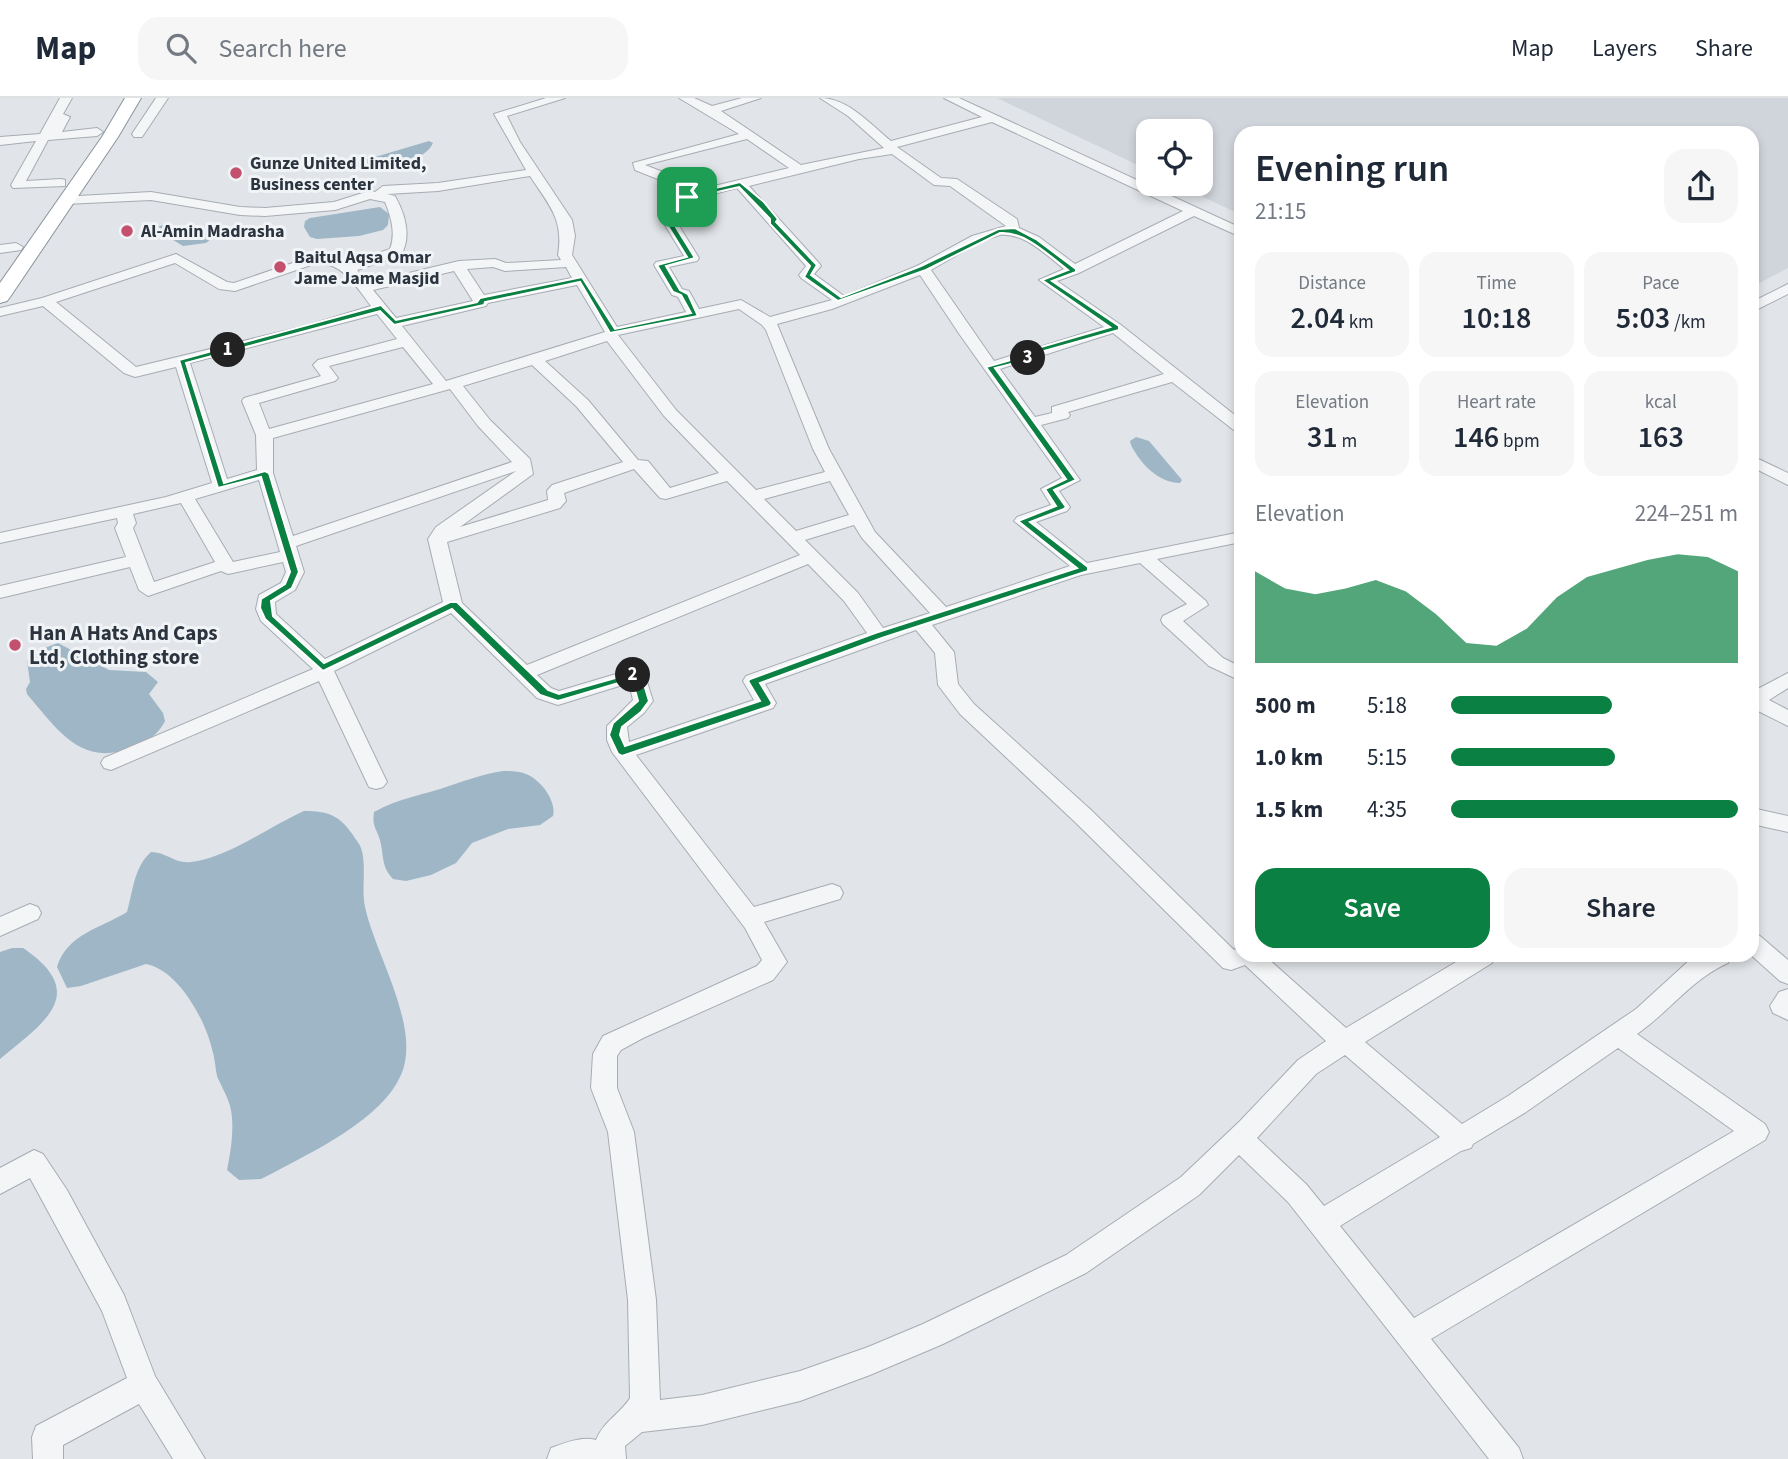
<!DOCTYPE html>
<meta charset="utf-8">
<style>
body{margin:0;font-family:"Source Sans 3",sans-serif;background:#f6f6f7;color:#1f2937;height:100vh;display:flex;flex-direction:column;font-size:26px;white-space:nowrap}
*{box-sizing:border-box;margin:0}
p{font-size:23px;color:#747a83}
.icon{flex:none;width:38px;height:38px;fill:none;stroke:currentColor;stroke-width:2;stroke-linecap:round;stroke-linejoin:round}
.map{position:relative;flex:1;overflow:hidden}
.details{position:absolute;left:1234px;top:28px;width:525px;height:836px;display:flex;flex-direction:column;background:#fff;border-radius:21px;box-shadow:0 4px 10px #0003}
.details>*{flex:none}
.fabs{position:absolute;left:1136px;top:21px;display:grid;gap:14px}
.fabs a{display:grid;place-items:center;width:77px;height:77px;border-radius:14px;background:#fff;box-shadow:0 4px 10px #0003;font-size:35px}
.pin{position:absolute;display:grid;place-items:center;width:60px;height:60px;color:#fff;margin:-30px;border-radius:14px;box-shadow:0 4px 10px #0006}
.km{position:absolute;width:35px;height:35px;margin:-18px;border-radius:50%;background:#222;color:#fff;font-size:19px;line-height:35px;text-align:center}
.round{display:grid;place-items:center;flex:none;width:74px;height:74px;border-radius:21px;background:#f6f6f7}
.overview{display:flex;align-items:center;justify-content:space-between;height:119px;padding:0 21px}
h1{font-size:38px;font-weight:600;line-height:52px}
.metrics{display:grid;grid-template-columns:repeat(3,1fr);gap:10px;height:119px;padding:7px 21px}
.metrics div{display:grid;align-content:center;border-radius:18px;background:#f6f6f7;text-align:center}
.metrics b{font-size:30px;font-weight:600}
.metrics small{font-size:19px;font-weight:400}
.metrics p{font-size:19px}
.chart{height:196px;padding:14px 21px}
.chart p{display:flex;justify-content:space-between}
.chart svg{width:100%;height:126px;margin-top:7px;fill:#0b8043;opacity:.7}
.primary-button{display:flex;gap:14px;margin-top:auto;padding:14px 21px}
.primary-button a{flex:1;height:80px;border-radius:21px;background:#0b8043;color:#fff;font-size:28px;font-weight:600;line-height:80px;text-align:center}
.primary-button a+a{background:#f6f6f7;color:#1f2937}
ul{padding:0 21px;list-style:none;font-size:23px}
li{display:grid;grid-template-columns:112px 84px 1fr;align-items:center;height:52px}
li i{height:18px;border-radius:9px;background:#0b8043}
header{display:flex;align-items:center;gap:42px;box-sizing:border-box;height:98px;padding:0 35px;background:#fff;border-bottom:2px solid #e0e1e3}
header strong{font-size:33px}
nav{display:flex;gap:38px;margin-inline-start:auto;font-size:24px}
.search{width:490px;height:63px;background:#f6f6f7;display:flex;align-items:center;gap:18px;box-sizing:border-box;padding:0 24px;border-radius:21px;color:#747a83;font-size:26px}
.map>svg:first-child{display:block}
.built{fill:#d0d4db}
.water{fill:#9fb6c6}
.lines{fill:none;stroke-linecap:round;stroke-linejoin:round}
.minor-casing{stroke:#a7acb3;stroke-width:2}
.highway-casing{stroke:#8a949e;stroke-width:2}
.minor{fill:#f4f5f7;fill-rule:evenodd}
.highway{fill:#fff;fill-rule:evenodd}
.route{fill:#0b8043;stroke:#fff;stroke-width:2;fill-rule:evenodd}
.poi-dot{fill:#c3516e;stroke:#f1f4f6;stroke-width:2.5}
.labels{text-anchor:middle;stroke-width:6;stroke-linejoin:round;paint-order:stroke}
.far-poi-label{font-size:18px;font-weight:bold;fill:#2b343f;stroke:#f1f4f6;text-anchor:start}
.poi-label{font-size:21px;font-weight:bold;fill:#2b343f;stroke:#f1f4f6;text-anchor:start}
</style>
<header>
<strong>Map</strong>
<div class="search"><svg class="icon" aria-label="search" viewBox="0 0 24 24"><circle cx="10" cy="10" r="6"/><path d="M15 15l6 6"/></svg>Search here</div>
<nav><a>Map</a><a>Layers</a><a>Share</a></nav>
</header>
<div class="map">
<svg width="1788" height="1361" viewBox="0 0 1788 1361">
<rect width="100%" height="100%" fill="#e1e5e9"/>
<path class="built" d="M 997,0 L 1788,0 L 1788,170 L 1752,189 L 1752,35 L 1241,35 L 1241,117 L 1176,86 L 1200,86 L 1200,33 L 1148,33 L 1148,72 Z"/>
<g class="water">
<path d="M 429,43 L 433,45 C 423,68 369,74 348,67 Z"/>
<path d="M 380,109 L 389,116 L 388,127 L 383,132 L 359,138 L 317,141 L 310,139 L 304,129 L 305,123 L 310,120 Z"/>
<path d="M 164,127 L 218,135 L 206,145 L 183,148 L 160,134 L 159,128 Z"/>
<path d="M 1136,339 L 1149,343 L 1182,382 L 1180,385 C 1158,385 1140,365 1131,347 L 1130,343 Z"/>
<path d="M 58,545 L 109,572 L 146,574 L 158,584 L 149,596 L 163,615 L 165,623 C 157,638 148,643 132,649 C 82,671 56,630 27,596 L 26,591 L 30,584 L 27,563 L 42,551 Z"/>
<path d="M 503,673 C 511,673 519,673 526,676 C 540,681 557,703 553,718 L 540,727 L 508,731 L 472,745 L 456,765 L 431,777 L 406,783 L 393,781 C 381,768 384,758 380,742 C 376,729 372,729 374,714 C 399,700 423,697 449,688 C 467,682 483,676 503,673 Z"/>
<path d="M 304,713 C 328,713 339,717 353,737 C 355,741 360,746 361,750 C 367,768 361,790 365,809 C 375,856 422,930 401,977 C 382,1021 314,1053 273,1075 L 261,1081 L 239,1082 L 227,1072 C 231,1053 235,1026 230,1008 C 227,997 221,988 217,978 C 215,969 215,960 212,951 C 205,921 178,872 146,866 L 81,888 L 67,890 L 57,869 C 67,836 101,830 127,814 C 133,793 134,769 151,754 C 166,754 175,766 191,764 C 228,760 270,728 304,713 Z"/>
<path d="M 12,850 L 23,850 C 91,896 43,925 0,961 L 0,854 Z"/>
</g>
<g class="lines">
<g class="minor-casing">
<g id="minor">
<path d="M 60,0 L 72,0 L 63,16 L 70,19 L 62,34 L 97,30 L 103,34 L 97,38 L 48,42 L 26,83 L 61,81 L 65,82 L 65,88 L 13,90 L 11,87 L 36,43 L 0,47 L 0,39 L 40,36 Z"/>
<path d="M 156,0 L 168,0 L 142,39 L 134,39 L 132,36 Z"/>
<path d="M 546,0 L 565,0 L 507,18 L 520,44 L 572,122 L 575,138 L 572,157 L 617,229 L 686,214 L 678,199 L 672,197 L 654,167 L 656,164 L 684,158 L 658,116 L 682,109 L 676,100 L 677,97 L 660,82 L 635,72 L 633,65 L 739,36 L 679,0 L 694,0 L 712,8 L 742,0 L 761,0 L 721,13 L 801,67 L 884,50 L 848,18 L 820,0 C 848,0 870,26 891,43 L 982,19 L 944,0 L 959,0 L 1241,130 L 1241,139 L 1194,118 L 1079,175 L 1057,183 L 1121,227 L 1241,322 L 1241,335 L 1235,333 L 1172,284 L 1068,314 L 1070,317 L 1068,320 L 1041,327 L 1080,382 L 1059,393 L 1070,409 L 1067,413 L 1036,424 L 1087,465 L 1241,434 L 1241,444 L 1157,461 L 1206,503 L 1208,507 L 1183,523 L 1223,560 L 1241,569 L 1241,583 L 1209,568 L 1163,526 L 1161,522 L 1163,518 L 1187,506 L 1140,465 L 1081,477 L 932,527 L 954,554 L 958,586 L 974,606 L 1091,712 L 1234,852 L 1241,849 L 1241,858 L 1265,858 L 1346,930 L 1466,858 L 1495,858 L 1492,865 L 1365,944 L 1462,1026 L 1508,998 L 1636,911 L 1693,859 L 1731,858 L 1728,865 C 1693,880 1669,914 1637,936 L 1765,1026 L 1769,1034 L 1765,1042 L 1431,1241 L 1519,1350 L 1523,1361 L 1489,1361 L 1288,1104 L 1239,1057 L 1199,1097 L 1086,1175 L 943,1246 L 870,1277 L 800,1303 L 702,1327 L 642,1334 L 625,1348 L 626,1361 L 547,1361 L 551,1350 C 565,1345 582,1338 596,1342 C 603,1324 620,1316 630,1300 L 628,1202 L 608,1034 L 591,990 L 593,956 L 603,938 L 757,868 L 762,862 L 745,830 L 612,654 L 607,642 L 607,628 L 633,602 L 629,585 L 558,607 L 537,600 L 451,515 L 334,573 L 387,684 L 383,689 L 376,691 L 369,689 L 319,583 L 111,672 L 104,670 L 101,665 L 104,660 L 313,571 L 261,523 L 256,511 L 259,497 L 281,485 L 286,474 L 283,464 L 228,476 L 221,473 L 148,498 L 139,492 L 130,469 L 0,500 L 0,488 L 126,459 L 115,430 L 118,425 L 117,420 L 0,445 L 0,435 L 166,399 L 212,385 L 176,269 L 135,279 L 124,275 L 43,208 L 0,218 L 0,210 L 42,200 L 176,156 L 227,184 L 234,185 L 316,157 L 332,158 L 349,165 L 390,151 C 396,135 391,119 385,104 L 370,101 L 335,112 L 265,118 L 240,117 L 151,102 L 65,106 L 60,105 L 60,99 L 151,94 L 240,109 L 265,110 L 334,104 L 369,93 L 375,94 L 383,88 L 438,85 L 526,72 L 494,16 ZM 992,24 L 1183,113 L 1075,166 L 1039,139 L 1019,130 L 1017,121 L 957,81 L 941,80 L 897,49 ZM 747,41 L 789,70 L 689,94 L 668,76 L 645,67 ZM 892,56 L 934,87 L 950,88 L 1006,128 L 972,138 L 917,168 L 844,198 L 814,176 L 821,168 L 819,165 L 749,88 L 859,61 ZM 530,78 C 549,107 564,121 558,157 L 561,162 L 506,165 L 495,161 L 459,163 L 367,185 L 357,172 L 401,157 C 412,138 405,116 395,98 L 387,96 L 438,93 ZM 737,90 L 806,168 L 799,177 L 801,180 L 832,202 L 770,219 L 741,202 L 699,211 L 689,193 L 682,191 L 669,169 L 697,163 L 699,160 L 673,118 L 695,114 L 696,111 L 690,102 ZM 1000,137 C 1025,135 1045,156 1064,171 L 1039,182 L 1104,229 L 994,263 L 931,172 L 981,143 ZM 175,165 L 219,191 L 235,193 L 317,165 C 344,165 357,190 371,208 L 305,228 L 136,269 L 56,204 ZM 493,169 L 505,173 L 566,169 L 572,180 L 484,197 L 467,171 ZM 454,173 L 473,203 L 396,220 L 373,192 ZM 920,177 L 960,237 L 1062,380 L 1041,391 L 1051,407 L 1017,419 L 1014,423 L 1070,468 L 946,509 L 875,434 L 829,351 L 777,226 L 832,211 ZM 577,187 L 605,234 L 446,283 L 402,228 L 486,208 L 488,205 ZM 739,211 L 762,227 L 766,232 L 813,351 L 825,374 L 756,392 L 676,312 L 618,237 ZM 377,216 L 397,241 L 318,262 L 313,267 L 321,278 L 244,300 L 242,303 L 256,337 L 257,372 L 227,381 L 190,265 ZM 1113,235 L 1164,276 L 1052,309 L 1052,315 L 1035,319 L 1000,271 ZM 607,243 L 664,318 L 719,375 L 670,390 L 648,363 L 638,362 L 588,302 L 545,263 ZM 403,249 L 433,286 L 269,331 L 259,305 L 335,283 L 338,280 L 329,268 ZM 532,267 L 576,308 L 623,364 L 552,387 L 547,393 L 548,402 L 460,429 L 533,376 L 530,361 L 490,322 L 463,288 ZM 450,291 L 478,328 L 512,364 L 293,438 L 273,375 L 273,340 ZM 634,371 L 660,400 L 666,401 L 727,383 L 800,457 L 527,567 L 462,505 L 447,444 L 560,410 L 566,403 L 564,395 ZM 516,373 L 436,429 L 428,441 L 443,504 L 325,561 L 276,516 L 275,504 L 295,492 L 304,474 L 296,448 ZM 259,382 L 280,454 L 233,464 L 195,401 ZM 830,383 L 849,417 L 796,433 L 764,401 ZM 181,405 L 215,464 L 154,484 L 133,430 L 136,425 L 133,416 ZM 854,427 L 862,440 L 930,515 L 883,530 L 858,495 L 805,442 ZM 808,466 L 844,503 L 867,535 L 746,578 L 743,583 L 754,602 L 629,644 L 627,629 L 644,615 L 653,603 L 643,571 L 636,570 L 559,593 L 551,590 L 537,577 ZM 916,532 L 935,555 L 938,587 L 960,616 L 1075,724 L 1223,870 L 1231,872 L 1245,867 L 1326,943 L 1298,962 L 1240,1023 L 1181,1079 L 1066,1157 L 923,1226 L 868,1249 L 800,1273 L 702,1297 L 660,1302 L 656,1202 L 634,1034 L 617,990 L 617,958 L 621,952 L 643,940 L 773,882 L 787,864 L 764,824 L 840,801 L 843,795 L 840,789 L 832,786 L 754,809 L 636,657 L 773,610 L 776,605 L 765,586 ZM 1618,950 L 1734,1033 L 1414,1220 L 1340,1128 L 1461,1053 L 1471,1050 L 1473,1046 L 1526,1014 ZM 1345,957 L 1440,1039 L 1324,1108 L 1306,1086 L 1257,1040 L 1316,976 Z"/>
<path d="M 16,145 L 23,149 L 21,152 L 0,155 L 0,147 Z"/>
<path d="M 1788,186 L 1788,196 L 1752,214 L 1752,204 Z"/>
<path d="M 1752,358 L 1788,375 L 1788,387 L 1752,369 Z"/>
<path d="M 1788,575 L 1788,590 L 1769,602 L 1788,612 L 1788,628 L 1752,610 L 1752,594 Z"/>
<path d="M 1752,710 L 1788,718 L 1788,734 L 1752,726 Z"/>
<path d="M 30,806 L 38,809 L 41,815 L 38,821 L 0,838 L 0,819 Z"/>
<path d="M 1752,835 L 1760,838 L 1788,862 L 1788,886 L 1780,883 L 1752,858 Z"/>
<path d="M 1788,891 L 1788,922 L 1773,915 L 1770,908 L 1779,894 Z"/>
<path d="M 34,1052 L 43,1056 L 67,1092 L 124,1197 L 155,1278 L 205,1361 L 173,1361 L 139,1306 L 63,1347 L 63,1361 L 33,1361 L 32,1339 L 36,1328 L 127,1280 L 102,1213 L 30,1080 L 0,1096 L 0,1070 Z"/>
</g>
</g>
<g class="highway-casing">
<path id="highway" d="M 125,0 L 141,0 L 118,39 L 10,199 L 7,203 L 0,205 L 0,185 L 102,39 Z"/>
</g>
<use href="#minor" class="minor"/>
<use href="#highway" class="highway"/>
</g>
<path class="route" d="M 740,84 L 764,104 L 778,121 L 776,124 L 817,167 L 811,177 L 841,199 L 921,168 L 998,131 L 1015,130 L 1036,141 L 1076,171 L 1076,174 L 1052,183 L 1119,228 L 1119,232 L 1033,256 L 1031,261 L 995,270 L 1076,382 L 1054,392 L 1066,409 L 1064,411 L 1030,424 L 1088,469 L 1088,473 L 882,540 L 760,585 L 772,605 L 770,608 L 622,658 L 618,656 L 609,637 L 613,625 L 638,603 L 632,581 L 558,603 L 540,597 L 452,511 L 323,573 L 265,521 L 260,510 L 261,501 L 285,486 L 290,474 L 261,379 L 218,390 L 179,262 L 381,207 L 396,222 L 477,204 L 480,200 L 582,179 L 615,231 L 691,215 L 681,197 L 673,194 L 657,167 L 687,159 L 661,117 L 686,110 L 679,99 ZM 739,89 L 770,121 L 770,126 L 810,168 L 804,179 L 838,203 L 926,172 L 1000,135 C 1025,133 1048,157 1068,172 L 1042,182 L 1110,229 L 1027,253 L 1025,258 L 986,269 L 1066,381 L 1045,391 L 1056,408 L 1018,423 L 1077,470 L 875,535 L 750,581 L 748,583 L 760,603 L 625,648 L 620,637 L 622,629 L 641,614 L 649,603 L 640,573 L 559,596 L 548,592 L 457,504 L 450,504 L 324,565 L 273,518 L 271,503 L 292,490 L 299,474 L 269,375 L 265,373 L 224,385 L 186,265 L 380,213 L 394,227 L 484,207 L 485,204 L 580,184 L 610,235 L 698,218 L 688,196 L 680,192 L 666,168 L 695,160 L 669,118 L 693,112 L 686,101 Z"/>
<g class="poi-dot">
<circle cx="236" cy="75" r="7"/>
<circle cx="127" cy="133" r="7"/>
<circle cx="280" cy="169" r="7"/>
<circle cx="15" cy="547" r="7"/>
</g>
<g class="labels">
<g class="far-poi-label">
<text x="250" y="71">Gunze United Limited,<tspan x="250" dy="21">Business center</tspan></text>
<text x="141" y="139">Al-Amin Madrasha</text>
<text x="294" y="165">Baitul Aqsa Omar<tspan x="294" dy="21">Jame Jame Masjid</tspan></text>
</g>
<g class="poi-label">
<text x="29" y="542">Han A Hats And Caps<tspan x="29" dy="24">Ltd, Clothing store</tspan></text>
</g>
</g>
</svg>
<div class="fabs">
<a><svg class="icon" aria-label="locate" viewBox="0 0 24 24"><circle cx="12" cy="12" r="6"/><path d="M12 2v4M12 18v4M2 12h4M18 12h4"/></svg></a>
</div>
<div class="pin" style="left:687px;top:99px;background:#1e9e55"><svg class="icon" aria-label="arrive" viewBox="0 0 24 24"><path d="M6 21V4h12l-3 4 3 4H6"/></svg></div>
<b class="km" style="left:228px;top:252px">1</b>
<b class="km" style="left:633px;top:577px">2</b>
<b class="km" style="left:1028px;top:260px">3</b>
<section class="details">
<div class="overview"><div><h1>Evening run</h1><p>21:15</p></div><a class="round"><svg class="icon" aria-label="share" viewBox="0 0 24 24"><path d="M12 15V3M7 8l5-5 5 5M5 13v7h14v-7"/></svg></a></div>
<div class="metrics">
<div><p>Distance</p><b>2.04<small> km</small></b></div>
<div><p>Time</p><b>10:18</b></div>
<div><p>Pace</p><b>5:03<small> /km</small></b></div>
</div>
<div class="metrics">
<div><p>Elevation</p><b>31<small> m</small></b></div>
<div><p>Heart rate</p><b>146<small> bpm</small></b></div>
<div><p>kcal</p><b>163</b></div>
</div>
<div class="chart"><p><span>Elevation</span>224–251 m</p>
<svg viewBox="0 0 160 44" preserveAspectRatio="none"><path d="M0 44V12L10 18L20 20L30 18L40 15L50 19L60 27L70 37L80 38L90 32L100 21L110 14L120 11L130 8L140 6L150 7L160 12V44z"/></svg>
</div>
<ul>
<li><b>500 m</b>5:18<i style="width:56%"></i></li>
<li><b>1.0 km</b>5:15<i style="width:57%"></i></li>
<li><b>1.5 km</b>4:35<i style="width:100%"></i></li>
</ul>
<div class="primary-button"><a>Save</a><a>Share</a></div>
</section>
</div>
